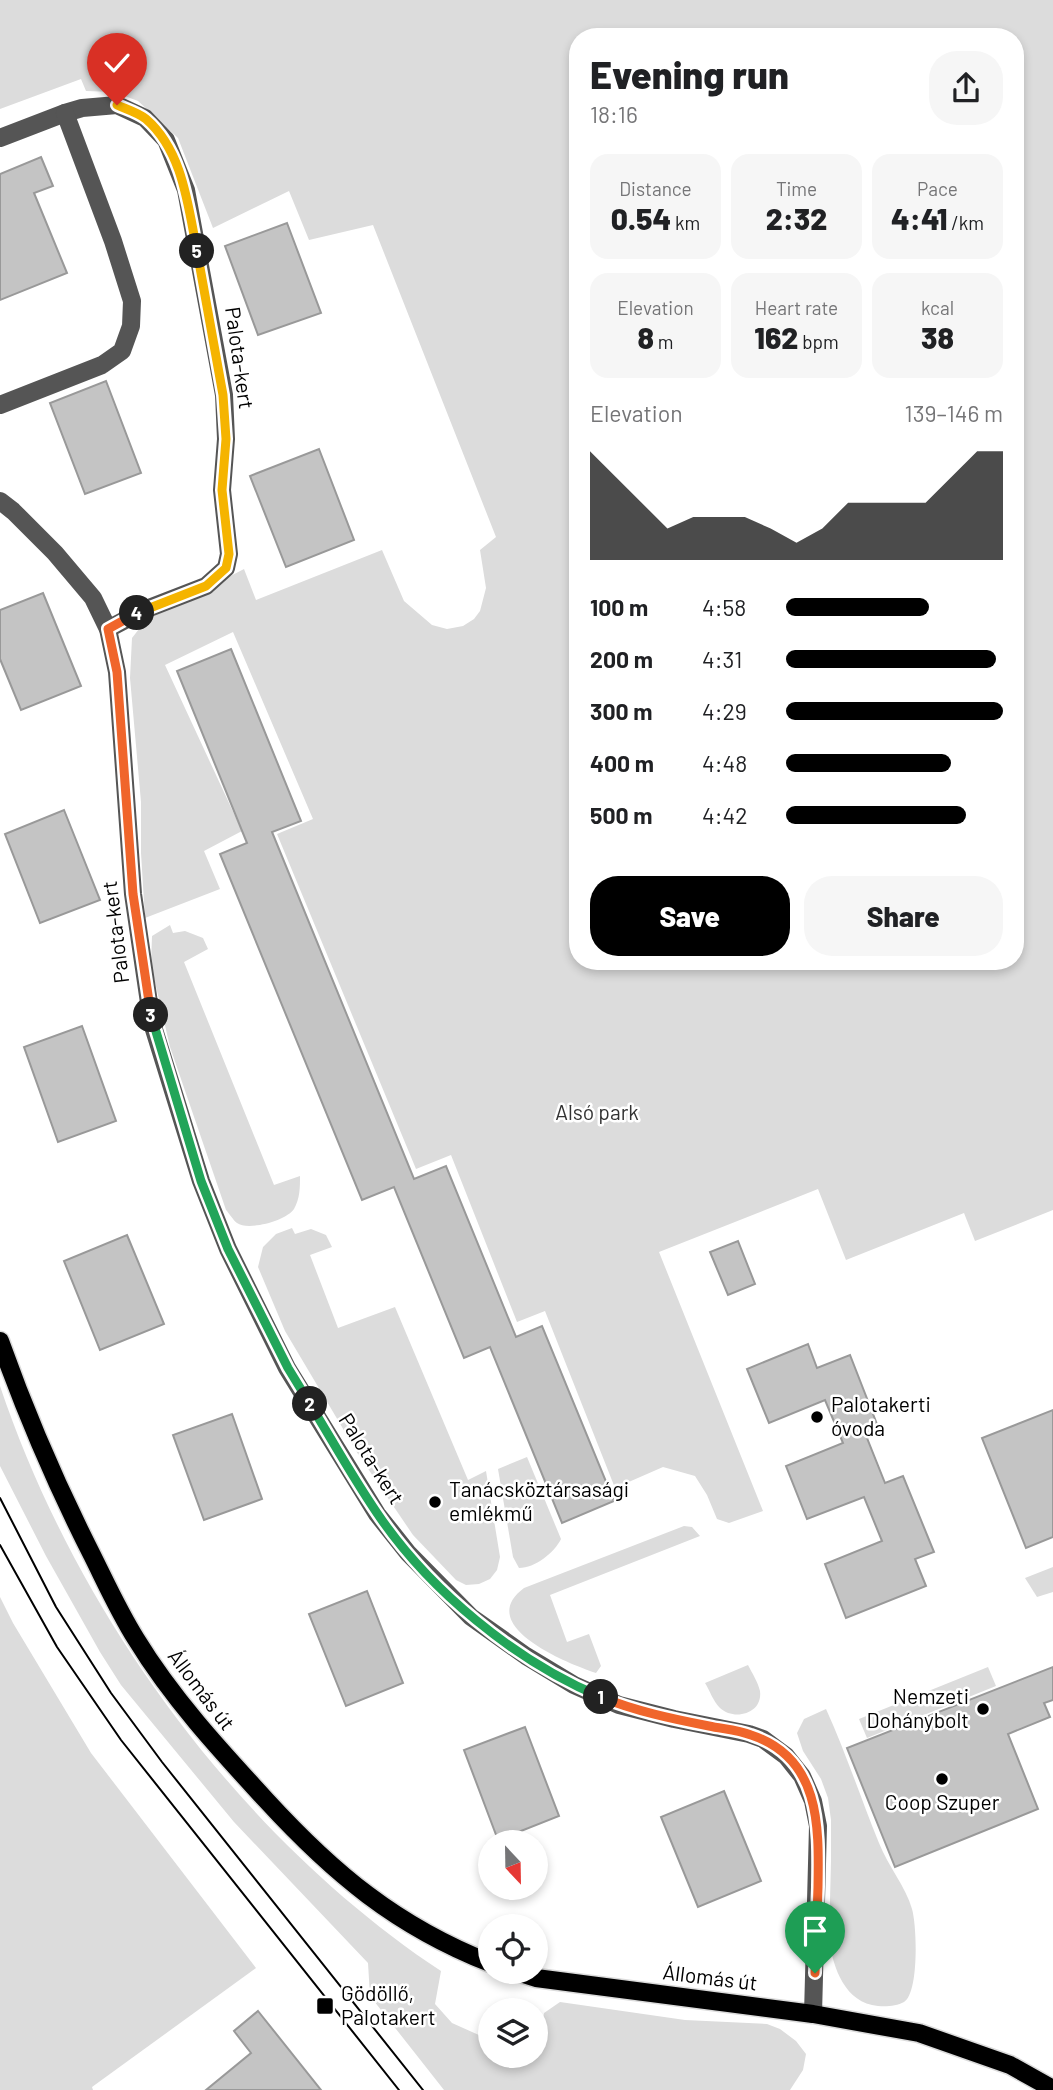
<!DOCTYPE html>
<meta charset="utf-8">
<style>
body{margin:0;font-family:Barlow,sans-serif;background:#f6f6f6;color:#202124;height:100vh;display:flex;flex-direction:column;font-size:26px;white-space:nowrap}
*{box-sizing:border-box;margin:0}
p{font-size:23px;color:#757577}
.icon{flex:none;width:38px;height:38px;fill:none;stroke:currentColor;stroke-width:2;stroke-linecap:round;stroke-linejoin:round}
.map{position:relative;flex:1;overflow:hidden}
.panel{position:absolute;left:569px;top:28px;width:455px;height:942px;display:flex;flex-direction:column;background:#fff;border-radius:28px;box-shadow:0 4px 10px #0003}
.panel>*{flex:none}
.needle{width:46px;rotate:158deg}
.tools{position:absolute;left:478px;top:1830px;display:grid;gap:14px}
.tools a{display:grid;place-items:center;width:70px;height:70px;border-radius:50%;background:#fff;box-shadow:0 4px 10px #0003;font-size:35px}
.pin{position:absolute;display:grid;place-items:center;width:60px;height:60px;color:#fff;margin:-72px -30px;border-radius:50% 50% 50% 0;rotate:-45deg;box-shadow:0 0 7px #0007}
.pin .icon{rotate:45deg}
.km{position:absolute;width:35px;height:35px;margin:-18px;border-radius:50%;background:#222;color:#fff;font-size:19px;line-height:35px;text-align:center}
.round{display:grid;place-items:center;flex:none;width:74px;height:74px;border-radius:28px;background:#f6f6f6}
.headline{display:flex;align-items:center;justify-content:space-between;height:119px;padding:0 21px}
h1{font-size:38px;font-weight:800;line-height:52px}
.metrics{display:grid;grid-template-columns:repeat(3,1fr);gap:10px;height:119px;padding:7px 21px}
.metrics div{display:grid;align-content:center;border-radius:18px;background:#f6f6f6;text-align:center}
.metrics b{font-size:30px;font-weight:800}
.metrics small{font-size:19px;font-weight:400}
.metrics p{font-size:19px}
.chart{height:196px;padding:14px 21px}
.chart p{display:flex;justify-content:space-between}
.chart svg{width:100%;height:126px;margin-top:7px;fill:#000;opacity:.7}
.action{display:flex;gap:14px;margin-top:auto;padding:14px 21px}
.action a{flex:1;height:80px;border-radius:28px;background:#000;color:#fff;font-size:28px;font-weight:800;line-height:80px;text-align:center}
.action a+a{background:#f6f6f6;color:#202124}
ul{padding:0 21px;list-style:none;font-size:23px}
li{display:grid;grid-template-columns:112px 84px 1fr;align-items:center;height:52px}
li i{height:18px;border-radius:9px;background:#000}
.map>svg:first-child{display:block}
.green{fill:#dcdcdc;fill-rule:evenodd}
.building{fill:#c4c4c4;stroke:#999;stroke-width:2}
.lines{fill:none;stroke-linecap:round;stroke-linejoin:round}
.major-casing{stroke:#dbdbdb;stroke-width:21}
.minor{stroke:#555;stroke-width:18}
.major{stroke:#000;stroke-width:18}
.tram{stroke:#000;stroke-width:2}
.split-1-casing{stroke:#fff;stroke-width:14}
.split-2-casing{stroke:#fff;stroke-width:14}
.split-3-casing{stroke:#fff;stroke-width:14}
.split-4-casing{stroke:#fff;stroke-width:14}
.split-5-casing{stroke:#fff;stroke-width:14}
.split-6-casing{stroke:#fff;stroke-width:14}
.split-1{stroke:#f0652b;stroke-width:9}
.split-2{stroke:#22a559;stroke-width:9}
.split-3{stroke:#22a559;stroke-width:9}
.split-4{stroke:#f0652b;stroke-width:9}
.split-5{stroke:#f5b400;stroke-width:9}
.split-6{stroke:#f5b400;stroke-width:9}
.poi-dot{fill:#000;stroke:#fff;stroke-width:2.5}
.labels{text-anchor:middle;stroke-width:5;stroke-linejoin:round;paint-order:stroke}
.street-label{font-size:21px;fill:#000;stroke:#fff}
.park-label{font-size:21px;fill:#333;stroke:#fff}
.poi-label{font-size:21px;fill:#000;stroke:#fff;text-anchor:start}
</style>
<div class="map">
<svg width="1053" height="2090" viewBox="0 0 1053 2090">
<rect width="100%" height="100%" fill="#fff"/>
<g class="green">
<path d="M 0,0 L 1053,0 L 1053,1210 L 975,1241 L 964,1213 L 846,1260 L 818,1189 L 659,1252 L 763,1511 L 729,1523 L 717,1519 L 707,1495 L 695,1476 L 663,1467 L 615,1488 L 545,1311 L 517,1322 L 451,1155 L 416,1169 L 277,834 L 313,819 L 233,632 L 165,665 L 242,831 L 204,851 L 220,889 L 145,918 L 141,853 L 141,802 L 130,678 L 132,638 L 146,620 L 244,569 L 256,600 L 382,550 L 404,601 L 432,625 L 447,629 L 463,626 L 474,619 L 480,611 L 486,588 L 480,550 L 496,537 L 373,225 L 309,240 L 289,191 L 213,228 L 178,138 L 138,101 L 114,92 L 86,91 L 81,79 L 0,109 ZM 578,37 L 1015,37 L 1015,961 L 578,961 Z"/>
<path d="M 170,925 L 173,933 L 185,931 L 203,938 L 208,949 L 184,962 L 274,1185 L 300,1176 C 300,1188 300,1198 294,1209 C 286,1221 248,1231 237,1223 C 233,1220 229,1213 226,1210 L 170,1047 L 151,965 L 152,936 Z"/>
<path d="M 292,1228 L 295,1234 L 311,1229 L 326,1235 L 332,1247 L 310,1255 L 338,1328 L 395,1307 L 468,1480 L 486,1471 L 500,1557 L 497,1570 L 490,1579 L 479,1584 L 466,1585 L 456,1580 L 413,1535 L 358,1454 L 285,1331 L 258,1267 L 263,1247 L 276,1234 Z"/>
<path d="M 0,1386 C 77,1615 239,1837 441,1971 L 435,2004 L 452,2023 L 490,2040 L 490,2056 L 536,2056 L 536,2035 L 541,2033 L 544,2013 L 560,2002 L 685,2020 L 767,2024 L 780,2029 L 796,2041 L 806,2054 L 803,2070 L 790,2090 L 444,2090 L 370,1996 L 368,1963 L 234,1822 L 121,1685 L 100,1652 L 46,1556 L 0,1466 Z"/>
<path d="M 527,1457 L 561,1539 C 554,1553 535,1568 519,1568 L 513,1557 L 498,1469 Z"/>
<path d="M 684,1526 L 692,1527 L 700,1536 L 550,1595 L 567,1642 L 589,1634 L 601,1666 L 596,1673 C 569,1664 473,1626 524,1588 Z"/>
<path d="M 1053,1567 L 1053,1592 L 1037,1597 L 1025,1578 Z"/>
<path d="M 0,1597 L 13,1623 L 91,1753 L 256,1968 L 92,2087 L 93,2090 L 0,2090 Z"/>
<path d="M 748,1665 C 752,1673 758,1682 760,1691 C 763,1714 734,1721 720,1708 C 713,1701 710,1691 705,1683 Z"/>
<path d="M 988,1667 L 996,1686 L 867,1738 L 859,1719 Z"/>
<path d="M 826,1709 C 846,1753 861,1799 879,1843 C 888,1866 906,1887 912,1909 C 917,1926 919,1993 904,2002 C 897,2006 886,2007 878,2006 C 845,2003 833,1968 829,1939 L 831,1861 L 831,1820 L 828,1798 L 821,1779 L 803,1751 L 797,1733 L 804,1719 Z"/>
</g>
<g class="building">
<path d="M 41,157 L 53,186 L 34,193 L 67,273 L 0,300 L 0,174 Z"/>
<path d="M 287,223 L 321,313 L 258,335 L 225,246 Z"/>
<path d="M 106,381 L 141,473 L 85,494 L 50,403 Z"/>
<path d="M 319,449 L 354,540 L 286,567 L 250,476 Z"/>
<path d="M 43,593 L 81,686 L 21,710 L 0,659 L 0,610 Z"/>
<path d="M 231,649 L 301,821 L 272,832 L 414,1179 L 446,1166 L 516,1337 L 542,1326 L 614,1501 L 562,1523 L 490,1347 L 464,1358 L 394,1187 L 362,1200 L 220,854 L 247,843 L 177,671 Z"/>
<path d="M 64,810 L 100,900 L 40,923 L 5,834 Z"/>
<path d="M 82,1026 L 116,1121 L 58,1142 L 24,1047 Z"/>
<path d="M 127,1235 L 164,1324 L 100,1350 L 64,1261 Z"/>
<path d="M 738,1241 L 755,1284 L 728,1295 L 710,1252 Z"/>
<path d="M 808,1344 L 817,1368 L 850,1355 L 880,1432 L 867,1438 L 885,1483 L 903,1476 L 934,1552 L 915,1559 L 926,1586 L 846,1618 L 825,1564 L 882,1541 L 864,1497 L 807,1519 L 786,1466 L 843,1443 L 825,1400 L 769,1423 L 747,1369 Z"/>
<path d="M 1053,1410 L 1053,1537 L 1026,1548 L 982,1438 Z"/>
<path d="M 232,1414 L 262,1499 L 204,1520 L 173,1435 Z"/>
<path d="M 367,1591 L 403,1683 L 346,1706 L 309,1614 Z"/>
<path d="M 1053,1667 L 1053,1700 L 1044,1703 L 1050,1717 L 1008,1734 L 1038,1809 L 895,1867 L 847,1748 Z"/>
<path d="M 525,1727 L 559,1816 L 498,1840 L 464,1750 Z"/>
<path d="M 724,1791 L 761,1881 L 698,1907 L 661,1817 Z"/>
<path d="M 258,2011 L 321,2090 L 206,2090 L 251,2053 L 234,2031 Z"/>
</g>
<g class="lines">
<g class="major-casing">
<g id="major">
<path d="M 0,1341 C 26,1414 57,1486 92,1555 C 106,1583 119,1612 136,1639 C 172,1698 219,1749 266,1800 C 333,1873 396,1926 490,1963"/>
<path d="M 517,1972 L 536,1978 L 813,2014 L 919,2033 L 1010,2065 L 1053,2089"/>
</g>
</g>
<g class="minor">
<path d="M 0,138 L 65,113 L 82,108 L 117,105 L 145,118 L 166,140 L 186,190 L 224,395 L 226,439 L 222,490 L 229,554 L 226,568 L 206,586 L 144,610 L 108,629"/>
<path d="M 0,405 L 102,365 L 122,351 L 131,326 L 132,301 L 113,241 L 65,113"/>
<path d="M 0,501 L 13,511 L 55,553 L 93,598 L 108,629 L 117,672 L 133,894 L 152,1023 L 201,1181 L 228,1249 L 287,1368 L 377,1514 L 408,1553 L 471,1617 L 526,1656 L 574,1685 L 619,1705 L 674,1719 L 749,1734 L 763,1739 L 786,1756 L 802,1776 L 813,1801 L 818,1826 L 813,2014"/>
</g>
<use href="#major" class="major"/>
<g class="tram">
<path d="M 0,1498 L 56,1607 L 111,1693 L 162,1762 L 423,2090"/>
<path d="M 0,1545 L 57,1647 L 121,1740 L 399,2090"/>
</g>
</g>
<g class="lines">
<g class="split-1-casing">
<path id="split-1" d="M 601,1697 C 635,1711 673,1719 709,1726 C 723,1729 738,1730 751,1735 C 821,1758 819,1827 818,1887 C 817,1916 816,1944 815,1973"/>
</g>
<g class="split-2-casing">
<path id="split-2" d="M 310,1404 C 332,1440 353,1478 377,1513 C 429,1590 515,1661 601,1697"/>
</g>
<g class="split-3-casing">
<path id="split-3" d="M 151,1015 L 201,1181 L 228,1249 L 288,1368 L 310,1404"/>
</g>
<g class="split-4-casing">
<path id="split-4" d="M 137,613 L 108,629 L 117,672 L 133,894 L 151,1015"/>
</g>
<g class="split-5-casing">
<path id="split-5" d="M 137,613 L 206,586 L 226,568 L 229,554 L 222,490 L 226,439 L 223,395 L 197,251"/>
</g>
<g class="split-6-casing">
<path id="split-6" d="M 117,105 C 126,109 139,113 146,119 C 183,151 188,206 197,251"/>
</g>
<use href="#split-1" class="split-1"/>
<use href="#split-2" class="split-2"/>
<use href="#split-3" class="split-3"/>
<use href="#split-4" class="split-4"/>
<use href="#split-5" class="split-5"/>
<use href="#split-6" class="split-6"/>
</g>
<g class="poi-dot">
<circle cx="817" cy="1417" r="7"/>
<circle cx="435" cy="1502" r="7"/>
<circle cx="983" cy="1709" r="7"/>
<circle cx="942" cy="1779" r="7"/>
<rect x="316" y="1997" width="18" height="18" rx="3.5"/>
</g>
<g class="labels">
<g class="street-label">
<text transform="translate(239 358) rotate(82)" y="7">Palota-kert</text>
<text transform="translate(116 932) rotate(-97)" y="7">Palota-kert</text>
<text transform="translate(371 1459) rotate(58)" y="7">Palota-kert</text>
<text transform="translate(201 1690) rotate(53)" y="7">Állomás út</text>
<text transform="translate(710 1978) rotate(7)" y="7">Állomás út</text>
</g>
<g class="park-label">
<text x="597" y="1120">Alsó park</text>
</g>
<g class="poi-label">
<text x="831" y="1412">Palotakerti<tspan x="831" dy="24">óvoda</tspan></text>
<text x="449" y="1497">Tanácsköztársasági<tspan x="449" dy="24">emlékmű</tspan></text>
<text x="969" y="1704" text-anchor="end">Nemzeti<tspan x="969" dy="24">Dohánybolt</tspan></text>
<text x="942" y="1810" text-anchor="middle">Coop Szuper</text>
<text x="341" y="2001">Gödöllő,<tspan x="341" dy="24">Palotakert</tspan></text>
</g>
</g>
</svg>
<div class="tools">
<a><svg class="needle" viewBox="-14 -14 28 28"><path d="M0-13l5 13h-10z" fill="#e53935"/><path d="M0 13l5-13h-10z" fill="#757577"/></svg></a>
<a><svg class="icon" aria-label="locate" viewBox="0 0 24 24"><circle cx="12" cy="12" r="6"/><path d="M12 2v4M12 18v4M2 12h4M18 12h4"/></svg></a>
<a><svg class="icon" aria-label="layers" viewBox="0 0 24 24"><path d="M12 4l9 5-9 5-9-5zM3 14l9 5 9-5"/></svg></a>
</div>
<div class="pin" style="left:815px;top:1973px;background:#1e9e55"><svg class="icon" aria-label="arrive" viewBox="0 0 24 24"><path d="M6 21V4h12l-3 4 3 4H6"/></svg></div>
<div class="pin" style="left:117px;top:105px;background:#d93025"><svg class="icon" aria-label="check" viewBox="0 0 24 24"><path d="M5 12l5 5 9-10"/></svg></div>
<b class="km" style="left:601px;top:1697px">1</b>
<b class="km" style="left:310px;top:1404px">2</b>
<b class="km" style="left:151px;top:1015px">3</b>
<b class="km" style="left:137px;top:613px">4</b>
<b class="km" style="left:197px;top:251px">5</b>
<section class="panel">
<div class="headline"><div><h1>Evening run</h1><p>18:16</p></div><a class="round"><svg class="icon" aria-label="share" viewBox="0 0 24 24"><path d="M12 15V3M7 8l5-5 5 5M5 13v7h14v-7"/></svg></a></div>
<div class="metrics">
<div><p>Distance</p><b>0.54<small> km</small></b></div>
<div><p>Time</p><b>2:32</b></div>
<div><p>Pace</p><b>4:41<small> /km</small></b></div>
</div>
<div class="metrics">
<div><p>Elevation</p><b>8<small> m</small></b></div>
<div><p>Heart rate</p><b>162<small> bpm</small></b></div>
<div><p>kcal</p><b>38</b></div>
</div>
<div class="chart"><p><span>Elevation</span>139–146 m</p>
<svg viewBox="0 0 160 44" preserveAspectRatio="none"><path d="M0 44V6L10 15L20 24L30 33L40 29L50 29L60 29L70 33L80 38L90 33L100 24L110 24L120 24L130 24L140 15L150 6L160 6V44z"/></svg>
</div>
<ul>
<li><b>100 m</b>4:58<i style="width:66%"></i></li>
<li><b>200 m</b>4:31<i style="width:97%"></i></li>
<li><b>300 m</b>4:29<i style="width:100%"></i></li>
<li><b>400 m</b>4:48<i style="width:76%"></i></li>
<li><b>500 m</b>4:42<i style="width:83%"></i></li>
</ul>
<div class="action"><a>Save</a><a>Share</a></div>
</section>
</div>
